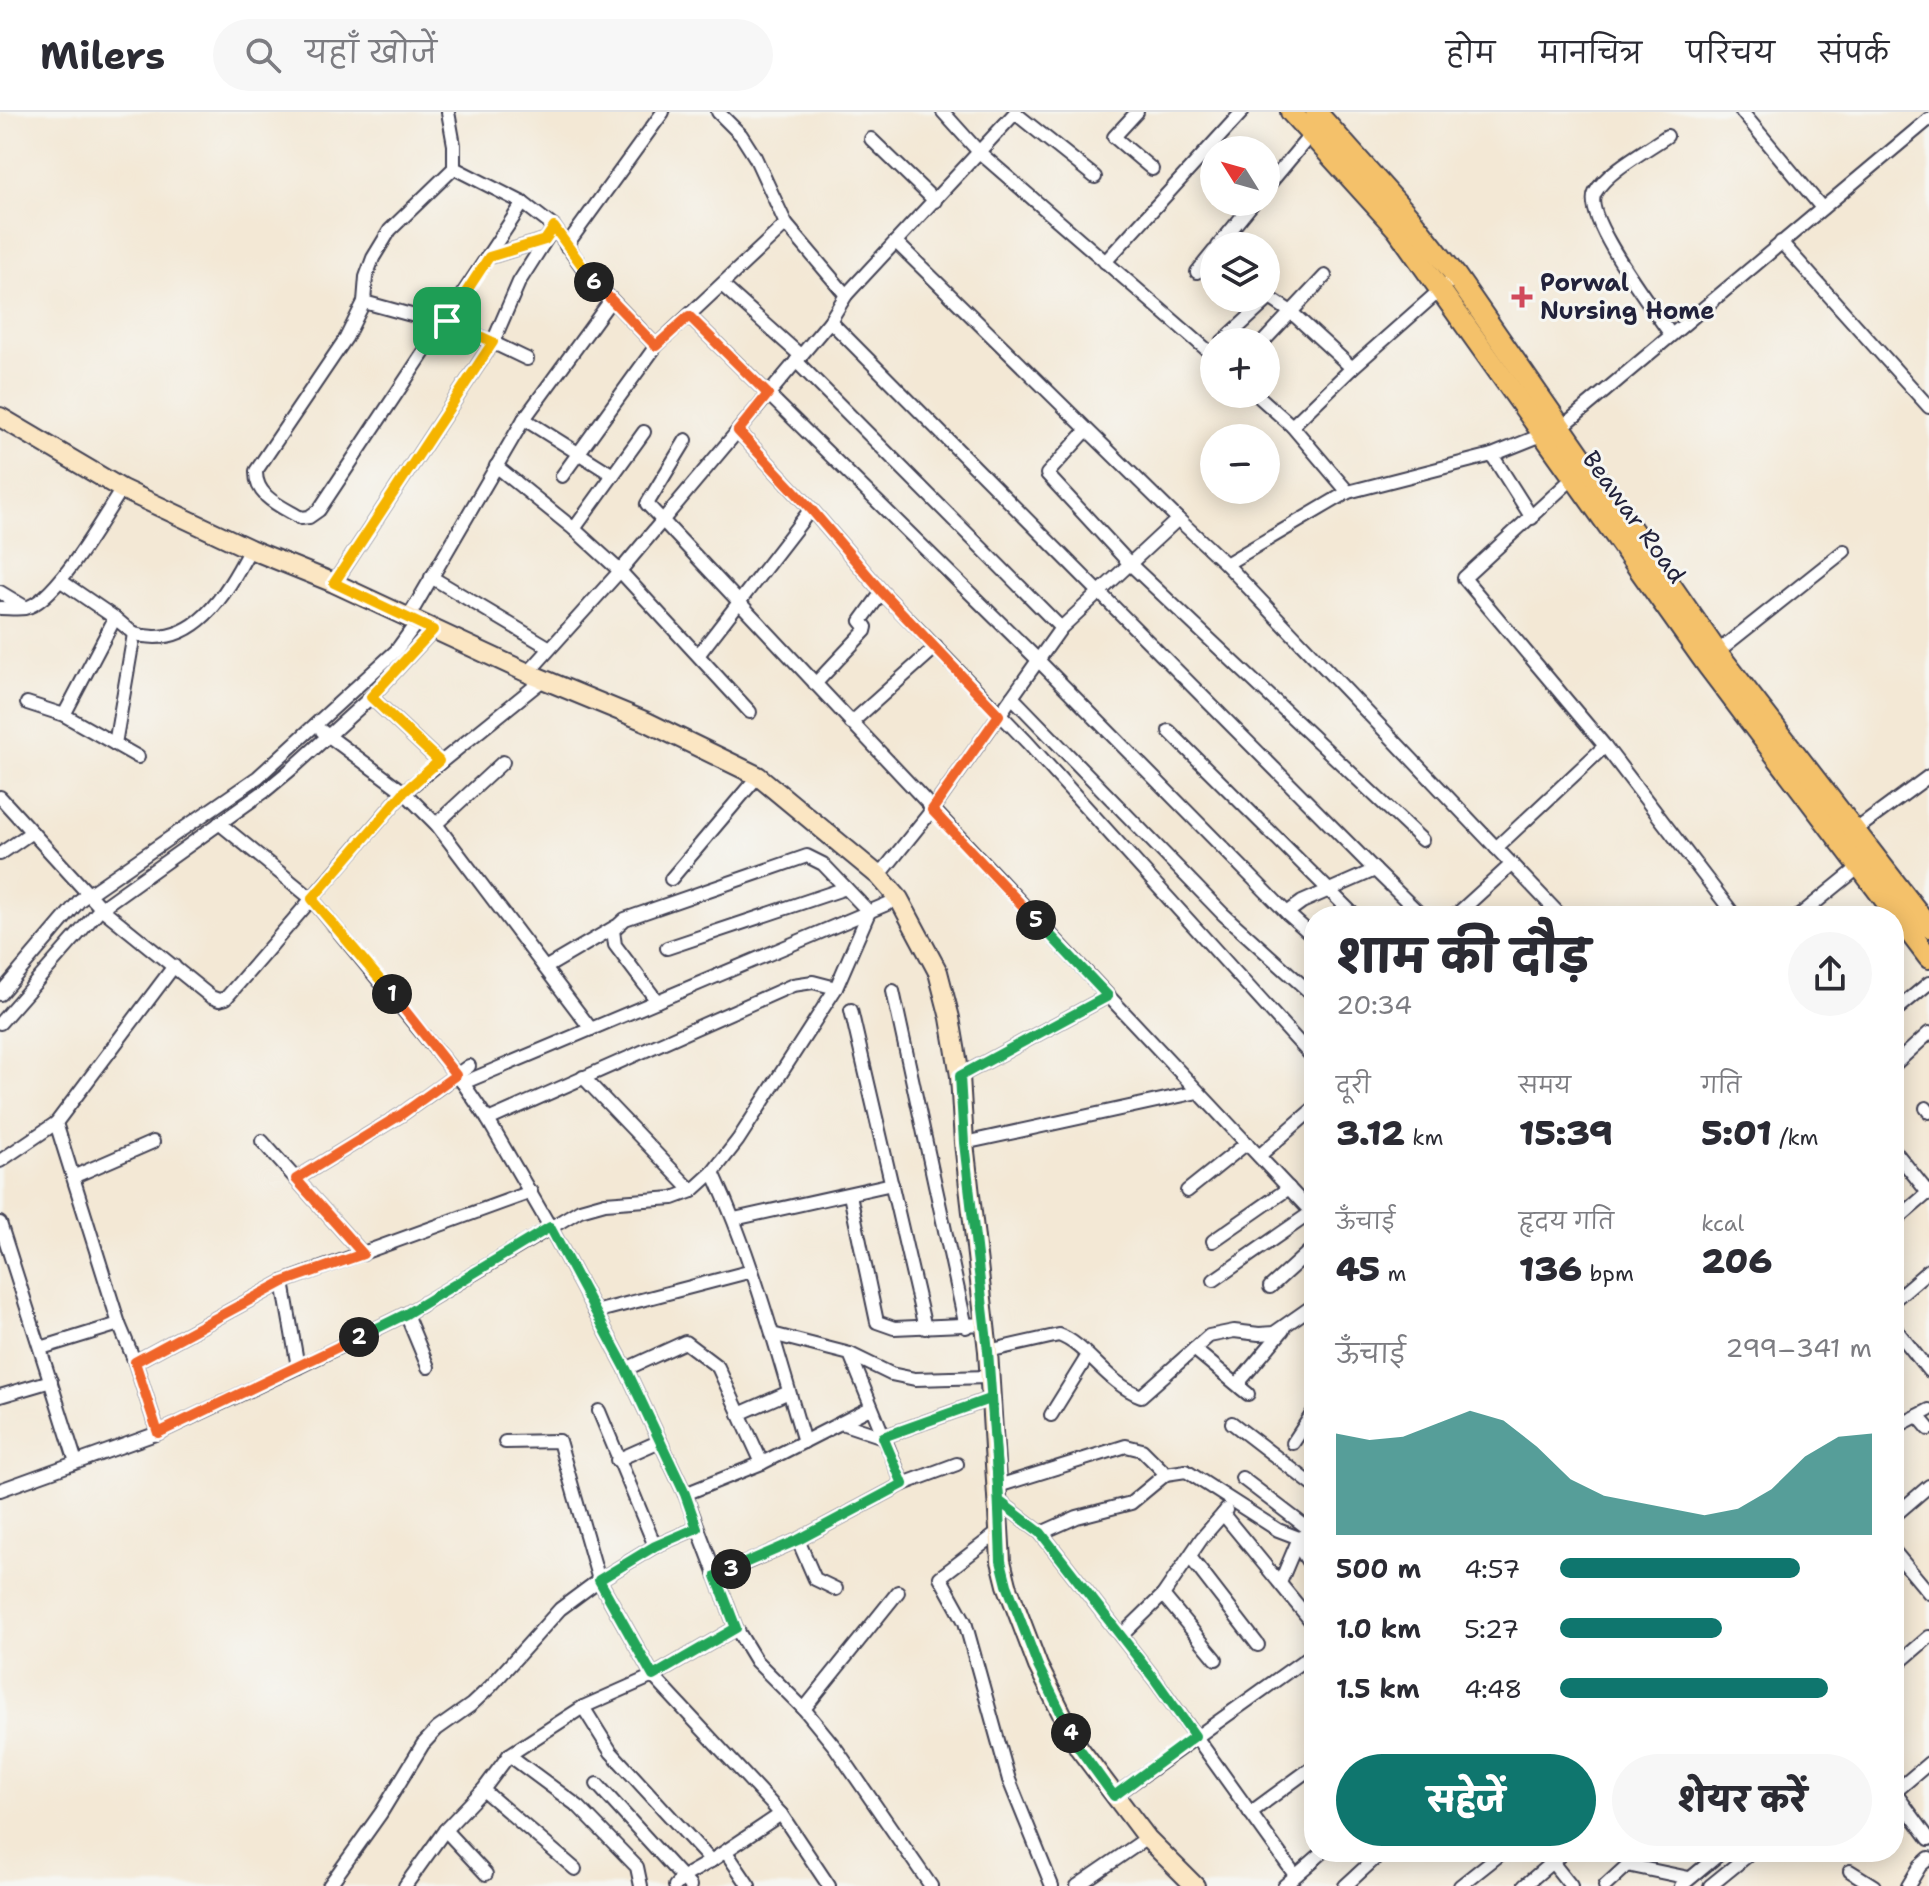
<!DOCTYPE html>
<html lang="hi">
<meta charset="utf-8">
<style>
body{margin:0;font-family:"Shantell Sans","Playpen Sans Deva",sans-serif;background:#f7f7f7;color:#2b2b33;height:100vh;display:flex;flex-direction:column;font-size:30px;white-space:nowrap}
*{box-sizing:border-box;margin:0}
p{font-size:26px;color:#7c7c81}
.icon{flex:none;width:44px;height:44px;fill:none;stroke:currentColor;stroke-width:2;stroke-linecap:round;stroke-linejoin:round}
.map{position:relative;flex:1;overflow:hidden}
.side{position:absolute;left:1304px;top:794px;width:600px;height:956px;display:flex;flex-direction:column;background:#fff;border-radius:32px;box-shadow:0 4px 20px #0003}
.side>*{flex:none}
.needle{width:52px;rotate:307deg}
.fabs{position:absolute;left:1200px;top:24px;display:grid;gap:16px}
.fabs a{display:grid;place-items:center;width:80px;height:80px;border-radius:50%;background:#fff;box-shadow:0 4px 20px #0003;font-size:40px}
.pin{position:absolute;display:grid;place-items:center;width:68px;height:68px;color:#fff;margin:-34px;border-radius:16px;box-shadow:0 4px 12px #0006}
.km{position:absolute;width:40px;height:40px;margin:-20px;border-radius:50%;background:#222;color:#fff;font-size:22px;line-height:40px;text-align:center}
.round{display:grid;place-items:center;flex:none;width:84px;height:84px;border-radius:42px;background:#f7f7f7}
.head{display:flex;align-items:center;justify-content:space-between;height:136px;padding:0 32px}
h1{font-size:44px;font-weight:800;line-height:60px}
.figures{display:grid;grid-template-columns:repeat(3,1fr);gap:12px;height:136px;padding:8px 32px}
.figures div{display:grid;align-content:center}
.figures b{font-size:34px;font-weight:800}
.figures small{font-size:22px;font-weight:400}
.figures p{font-size:22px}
.chart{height:224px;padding:16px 32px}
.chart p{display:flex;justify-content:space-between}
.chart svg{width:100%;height:144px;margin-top:8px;fill:#0f766e;opacity:.7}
.primary-button{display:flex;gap:16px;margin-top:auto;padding:16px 32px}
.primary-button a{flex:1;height:92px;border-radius:48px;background:#0f766e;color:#fff;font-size:32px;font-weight:800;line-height:92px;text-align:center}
.primary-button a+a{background:#f7f7f7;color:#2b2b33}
ul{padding:0 32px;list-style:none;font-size:26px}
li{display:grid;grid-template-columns:128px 96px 1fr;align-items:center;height:60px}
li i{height:20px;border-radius:10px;background:#0f766e}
header{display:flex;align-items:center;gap:48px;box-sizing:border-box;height:112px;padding:0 40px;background:#fff;border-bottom:2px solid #e1e1e2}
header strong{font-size:38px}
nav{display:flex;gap:44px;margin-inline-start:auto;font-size:28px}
.search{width:560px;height:72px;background:#f7f7f7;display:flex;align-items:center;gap:20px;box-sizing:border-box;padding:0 28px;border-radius:44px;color:#7c7c81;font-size:30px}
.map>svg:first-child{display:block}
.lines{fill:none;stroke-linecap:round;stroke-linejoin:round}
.street-casing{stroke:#414052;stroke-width:16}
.secondary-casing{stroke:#414052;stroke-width:22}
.primary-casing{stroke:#414052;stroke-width:24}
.street{stroke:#fff;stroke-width:12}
.secondary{stroke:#fbe6c3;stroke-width:18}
.primary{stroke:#f4c16a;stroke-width:20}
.split-1-casing{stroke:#fff;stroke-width:16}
.split-2-casing{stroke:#fff;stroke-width:16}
.split-3-casing{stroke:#fff;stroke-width:16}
.split-4-casing{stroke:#fff;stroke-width:16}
.split-5-casing{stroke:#fff;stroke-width:16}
.split-6-casing{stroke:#fff;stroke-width:16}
.split-7-casing{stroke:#fff;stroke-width:16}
.split-1{stroke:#f5b400;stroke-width:10}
.split-2{stroke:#f0652b;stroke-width:10}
.split-3{stroke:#22a559;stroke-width:10}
.split-4{stroke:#22a559;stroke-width:10}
.split-5{stroke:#22a559;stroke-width:10}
.split-6{stroke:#f0652b;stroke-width:10}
.split-7{stroke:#f5b400;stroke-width:10}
.poi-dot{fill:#d1495b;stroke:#f6f6f2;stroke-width:3}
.labels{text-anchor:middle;stroke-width:6;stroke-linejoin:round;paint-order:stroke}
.poi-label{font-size:24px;font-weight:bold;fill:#22223b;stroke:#f6f6f2;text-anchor:start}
.street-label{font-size:24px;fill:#22223b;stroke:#f6f6f2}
</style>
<header>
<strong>Milers</strong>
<div class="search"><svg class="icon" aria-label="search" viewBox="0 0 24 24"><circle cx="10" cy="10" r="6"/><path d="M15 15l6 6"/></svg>यहाँ खोजें</div>
<nav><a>होम</a><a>मानचित्र</a><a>परिचय</a><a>संपर्क</a></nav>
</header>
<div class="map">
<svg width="1929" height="1774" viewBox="0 0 1929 1774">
<rect width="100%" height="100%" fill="#f6f6f2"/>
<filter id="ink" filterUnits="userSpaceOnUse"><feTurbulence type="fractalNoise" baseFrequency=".0125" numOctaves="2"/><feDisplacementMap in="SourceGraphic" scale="16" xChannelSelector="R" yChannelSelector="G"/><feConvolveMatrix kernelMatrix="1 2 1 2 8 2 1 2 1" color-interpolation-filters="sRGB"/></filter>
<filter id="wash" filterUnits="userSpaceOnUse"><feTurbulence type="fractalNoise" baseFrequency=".006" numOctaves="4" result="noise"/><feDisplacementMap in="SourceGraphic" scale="32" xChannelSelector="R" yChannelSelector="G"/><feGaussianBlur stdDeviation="1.8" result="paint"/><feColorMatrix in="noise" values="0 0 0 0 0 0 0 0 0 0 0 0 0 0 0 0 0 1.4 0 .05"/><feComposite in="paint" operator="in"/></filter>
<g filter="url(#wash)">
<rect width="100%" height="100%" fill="#f3e8d5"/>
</g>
<g filter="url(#ink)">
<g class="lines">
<g class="street-casing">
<g id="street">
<path d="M 448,0 L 454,33 L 454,56 L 390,118 L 373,146 L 366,165 L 364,190 L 346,226 L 256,359 C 255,385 281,394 301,406 L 309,405 L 319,398 L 523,91"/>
<path d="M 718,0 L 741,23 L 755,45 L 786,112 L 846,183"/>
<path d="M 943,0 L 979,40 L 1214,244"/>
<path d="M 1137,0 L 1114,25 L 1152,57"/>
<path d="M 1742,0 L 1822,96"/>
<path d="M 1015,1 L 1095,65"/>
<path d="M 1667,24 C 1647,38 1607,59 1595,81 C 1582,105 1655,199 1671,223"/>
<path d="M 871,27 L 935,89"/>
<path d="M 454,56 L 523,91 L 554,115 L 587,162 L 656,234"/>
<path d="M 1266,76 L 1312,21"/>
<path d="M 896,130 L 1178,407"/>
<path d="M 1781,130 L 1929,295"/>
<path d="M 566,134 L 663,0"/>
<path d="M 1218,134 L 1254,90"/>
<path d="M 489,145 L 545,128"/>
<path d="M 1105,150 L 1242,0"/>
<path d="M 1197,160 L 1214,139"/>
<path d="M 723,174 L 801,244"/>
<path d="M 364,190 L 415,204 L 447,209 L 527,247"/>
<path d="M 689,204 L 1038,548 L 1287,801 L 1314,825"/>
<path d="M 830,209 L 1375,758"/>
<path d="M 1222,230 L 1270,186 L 1291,200 L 1352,256"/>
<path d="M 1263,230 L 1325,164"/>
<path d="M 796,249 L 1061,516"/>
<path d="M 1256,282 L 1292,314 L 1348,380"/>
<path d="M 524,307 L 613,363"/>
<path d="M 1292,314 L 1352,256 L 1456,164"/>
<path d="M 738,319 L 811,397 L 882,480 L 1027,630 L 1314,947"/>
<path d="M 1086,319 L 1047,362 L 1130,452 L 1422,728"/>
<path d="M 686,328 L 647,392 L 1314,1103"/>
<path d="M 1492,343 L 1532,406"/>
<path d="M 496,354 L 574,417 L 644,320"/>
<path d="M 562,364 L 656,234 L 786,112"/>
<path d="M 1573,366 L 1464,466 L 1605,634 L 1735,804"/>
<path d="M 574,417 L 620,459 L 750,600"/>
<path d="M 1226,452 L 1561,804"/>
<path d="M 431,465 L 550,536"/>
<path d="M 61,469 L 115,506 L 134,522"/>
<path d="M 334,471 L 493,230 L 519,170 L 554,115"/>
<path d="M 0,480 L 25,495"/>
<path d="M 0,496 C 8,496 17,497 25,496 C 57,489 103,405 122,377"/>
<path d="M 408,506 L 524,307 L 611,188"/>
<path d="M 1717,540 L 1844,439"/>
<path d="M 699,542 L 811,397"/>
<path d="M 528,561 L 620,459 L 830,209 L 846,183 L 1016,0"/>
<path d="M 815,572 L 865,519 L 866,515 L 861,509 L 882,480"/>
<path d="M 371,585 L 439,649"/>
<path d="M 1012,585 L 1223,802 L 1314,884"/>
<path d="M 27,591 L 64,603 L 138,645"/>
<path d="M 64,603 L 115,506"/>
<path d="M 851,611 L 936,535"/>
<path d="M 322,619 L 404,680 L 436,712 L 591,917"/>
<path d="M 1169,619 L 1355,804"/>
<path d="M 115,632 L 134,522 C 194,539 226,482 250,437"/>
<path d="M 0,685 L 101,796 L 211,885 L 219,888 L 226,886 L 404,680 L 544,567"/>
<path d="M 219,711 L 312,787 L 463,971 L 488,1008 L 550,1115 L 626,1257 L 685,1382 L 736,1516 L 756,1549 L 804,1597 L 835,1635 L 931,1774"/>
<path d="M 436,712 L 503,650"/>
<path d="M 1853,720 L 1929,664"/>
<path d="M 1496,736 L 1605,634"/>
<path d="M 0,742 L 32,720"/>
<path d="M 879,764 L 932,698 L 1061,516 L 1178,407 L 1226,452 L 1348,380 L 1492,343 L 1562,315 L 1929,7"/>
<path d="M 671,767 L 758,664"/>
<path d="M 1287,801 L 1302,790 L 1375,758 L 1422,804"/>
<path d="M 1455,804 L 1512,752"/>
<path d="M 1799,804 L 1864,751"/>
<path d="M 667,836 L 846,776"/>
<path d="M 545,856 L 615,815"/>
<path d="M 893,879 L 966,1215"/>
<path d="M 0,882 L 80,788 L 258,665 L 396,539 L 417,510"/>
<path d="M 851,898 L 925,1216"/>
<path d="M 1894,900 L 1929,871"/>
<path d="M 0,911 L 101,796 L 265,679 L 295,654 L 371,585 L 433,518"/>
<path d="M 1894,953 L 1929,921"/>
<path d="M 960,964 L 1108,884"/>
<path d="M 583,965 L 692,1079"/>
<path d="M 463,971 L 899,787"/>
<path d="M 1926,996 L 1929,1000"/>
<path d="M 488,1008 L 793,873 L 813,870 L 836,876"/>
<path d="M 56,1011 L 119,1212 L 135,1250 L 158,1321"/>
<path d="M 262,1029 L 363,1142"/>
<path d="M 964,1031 L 1198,980"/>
<path d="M 1894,1038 L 1929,1082"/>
<path d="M 1259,1044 L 1314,996"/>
<path d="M 0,1049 L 56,1011 L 174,854"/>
<path d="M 713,1060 C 753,1147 777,1239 804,1330"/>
<path d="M 75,1064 L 153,1030"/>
<path d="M 296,1067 L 402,1002 L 469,954"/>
<path d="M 1187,1079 L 1247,1031"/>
<path d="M 850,1083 L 877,1210 L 894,1216 L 985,1212"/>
<path d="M 734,1107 L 892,1072"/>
<path d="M 1894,1110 L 1929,1080"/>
<path d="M 0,1111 L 76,1350"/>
<path d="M 1213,1129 L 1289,1076"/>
<path d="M 1214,1168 L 1312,1100"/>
<path d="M 283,1170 L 298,1255"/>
<path d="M 1270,1175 L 1314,1135"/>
<path d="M 1894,1188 L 1929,1158"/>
<path d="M 595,1200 L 752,1159"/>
<path d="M 406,1202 L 428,1255"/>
<path d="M 1894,1215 L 1929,1259"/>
<path d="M 772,1222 L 850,1242 L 903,1372"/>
<path d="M 41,1236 L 119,1212"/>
<path d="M 1194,1237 L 1248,1282"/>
<path d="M 988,1239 L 1059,1223 C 1087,1233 1106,1271 1141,1284 L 1209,1224 L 1234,1219 L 1259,1222 L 1274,1221 L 1314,1193"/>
<path d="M 850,1242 L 891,1262 L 915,1267 L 988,1265"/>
<path d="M 135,1250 L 283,1170 L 531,1080"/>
<path d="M 626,1257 L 685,1230 L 718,1255 L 762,1351"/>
<path d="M 1241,1276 L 1241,1268 L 1283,1218"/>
<path d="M 0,1284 L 51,1269"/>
<path d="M 599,1299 L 655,1434"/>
<path d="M 739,1302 L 789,1280"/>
<path d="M 1051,1303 L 1087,1245"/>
<path d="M 1918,1304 L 1929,1317"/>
<path d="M 841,1311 L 883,1325 L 992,1286"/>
<path d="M 1232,1311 L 1314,1374"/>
<path d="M 1894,1316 L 1929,1298"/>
<path d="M 1293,1331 L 1314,1299"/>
<path d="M 617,1348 L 660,1329"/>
<path d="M 1242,1366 L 1314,1421"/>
<path d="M 998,1374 L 1126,1334 L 1142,1338 L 1166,1362"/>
<path d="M 0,1378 L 158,1321 L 298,1255 L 406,1202 L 580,1098 L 605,1091 L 673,1086 L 692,1079 L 713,1060 L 738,1028 L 836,876 L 869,800 L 823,752 L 807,744 L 625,807 L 613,818 L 615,833 L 657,889"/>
<path d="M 685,1382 L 762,1351 L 870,1296"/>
<path d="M 999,1389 L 1041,1421 L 1156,1569 L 1295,1763"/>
<path d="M 1226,1398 L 1223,1402 L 1314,1513"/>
<path d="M 1894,1404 L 1929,1374"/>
<path d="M 1000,1419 L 940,1465 L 965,1510 L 1009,1668 L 1052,1774"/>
<path d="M 1041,1421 L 1077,1405 L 1131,1391 L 1166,1362 L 1186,1359 L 1278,1418 L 1299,1426 L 1314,1421"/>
<path d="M 1299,1426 L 1302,1440 L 1314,1459"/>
<path d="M 798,1428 L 815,1467 L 836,1477"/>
<path d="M 1894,1439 L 1929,1481"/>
<path d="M 1190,1445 L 1258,1533"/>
<path d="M 716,1464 L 798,1428 L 903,1372 L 957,1352"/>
<path d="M 1280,1471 L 1299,1426"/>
<path d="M 1163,1483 L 1216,1547"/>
<path d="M 736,1516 L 653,1564 L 781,1702 L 829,1774"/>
<path d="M 1121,1524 L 1163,1483 L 1202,1426 L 1223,1402"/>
<path d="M 1894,1555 L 1929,1525"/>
<path d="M 583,1595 L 611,1640 L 711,1749"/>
<path d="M 804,1597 L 898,1480"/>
<path d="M 509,1643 L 579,1695 L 637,1755 L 641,1774"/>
<path d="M 597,1672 L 690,1774"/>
<path d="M 483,1678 L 575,1757"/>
<path d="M 1894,1679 L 1929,1727"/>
<path d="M 1895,1680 L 1929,1651"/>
<path d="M 1114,1684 L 1314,1541"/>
<path d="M 1250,1701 L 1314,1654"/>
<path d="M 445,1718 L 486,1762"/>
<path d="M 726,1740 L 749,1774"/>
<path d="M 1544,1740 L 1571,1774"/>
<path d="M 1627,1753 L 1689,1766"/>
<path d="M 1850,1759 L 1874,1774"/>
<path d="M 329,1774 L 381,1701 L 423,1632 L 437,1617 L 471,1593 L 490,1575 L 560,1497 L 599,1468 L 655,1434 L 697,1416"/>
<path d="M 405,1774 L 445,1718 L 483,1678 L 509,1643 L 583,1595 L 653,1564 L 599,1468 L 559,1329 L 505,1330"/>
<path d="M 675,1774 L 683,1765 L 711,1749 L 781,1702"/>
<path d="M 1077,1774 L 1147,1726"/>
<path d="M 1284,1774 L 1323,1740"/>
<path d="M 1345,1774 L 1382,1740"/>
<path d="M 1460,1774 L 1503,1740"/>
<path d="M 1524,1774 L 1564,1740"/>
<path d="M 1605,1774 L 1642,1740"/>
<path d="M 1681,1774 L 1722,1740"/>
<path d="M 1710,1774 L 1752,1740"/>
<path d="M 1908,1774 L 1920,1754 L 1929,1746"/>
</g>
</g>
<g class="secondary-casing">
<path id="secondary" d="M 0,305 L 122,377 L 250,437 L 334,471 L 528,561 L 647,610 L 758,664 L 879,764 L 899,787 L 938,860 L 950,906 L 960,964 L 964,1031 L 988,1239 L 1001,1449 L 1007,1473 L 1038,1554 L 1079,1636 L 1147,1726 L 1195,1774"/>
</g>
<g class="primary-casing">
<g id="primary">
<path d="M 1291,0 L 1397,117 L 1708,554 L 1929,846"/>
<path d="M 1316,0 L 1411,107 L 1456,164 L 1717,540 L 1929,815"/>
</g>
</g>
<use href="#street" class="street"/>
<use href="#secondary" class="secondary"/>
<use href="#primary" class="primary"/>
</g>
</g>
<g class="lines" filter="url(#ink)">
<g class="split-1-casing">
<path id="split-1" d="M 392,882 L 312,787 L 404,680 L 439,649 L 371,585 L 433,518 L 334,471 L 493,230 L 447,209"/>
</g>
<g class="split-2-casing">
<path id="split-2" d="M 359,1225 L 158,1321 L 135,1250 L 283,1170 L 363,1142 L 296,1067 L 402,1002 L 456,963 L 392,882"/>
</g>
<g class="split-3-casing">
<path id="split-3" d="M 359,1225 L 406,1202 L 550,1115 L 626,1257 L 685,1382 L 697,1416 L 655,1434 L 599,1468 L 653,1564 L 736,1516 L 716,1464 L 731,1457"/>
</g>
<g class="split-4-casing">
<path id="split-4" d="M 731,1457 L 798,1428 L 903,1372 L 883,1325 L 992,1286 L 999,1389 L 1041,1421 L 1156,1569 L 1195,1624 L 1114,1684 L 1079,1636 L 1071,1621"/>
</g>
<g class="split-5-casing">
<path id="split-5" d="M 1036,808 L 1108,884 L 960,964 L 964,1031 L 988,1239 L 998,1374 L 1001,1449 L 1007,1473 L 1038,1554 L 1071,1621"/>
</g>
<g class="split-6-casing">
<path id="split-6" d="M 594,170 L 656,234 L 689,204 L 768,282 L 738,319 L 811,397 L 882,480 L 999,603 L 932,698 L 1036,808"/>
</g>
<g class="split-7-casing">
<path id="split-7" d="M 447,209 L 489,145 L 545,128 L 554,115 L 594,170"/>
</g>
<use href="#split-1" class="split-1"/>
<use href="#split-2" class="split-2"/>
<use href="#split-3" class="split-3"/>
<use href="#split-4" class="split-4"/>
<use href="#split-5" class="split-5"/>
<use href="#split-6" class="split-6"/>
<use href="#split-7" class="split-7"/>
</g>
<path class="poi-dot" d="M1518 173h8v8h8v8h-8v8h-8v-8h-8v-8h8z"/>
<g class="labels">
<g class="poi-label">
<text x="1540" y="179">Porwal<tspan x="1540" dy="28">Nursing Home</tspan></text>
</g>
<g class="street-label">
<text transform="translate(1634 405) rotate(54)" y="8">Beawar Road</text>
</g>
</g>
</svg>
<div class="fabs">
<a><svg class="needle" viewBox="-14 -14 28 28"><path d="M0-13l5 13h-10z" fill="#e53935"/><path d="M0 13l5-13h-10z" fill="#7c7c81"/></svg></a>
<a><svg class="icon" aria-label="layers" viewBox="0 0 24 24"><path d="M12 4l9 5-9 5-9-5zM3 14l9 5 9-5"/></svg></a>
<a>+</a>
<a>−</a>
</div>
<div class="pin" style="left:447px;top:209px;background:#1e9e55"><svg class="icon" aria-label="arrive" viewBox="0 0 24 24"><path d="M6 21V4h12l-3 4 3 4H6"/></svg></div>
<b class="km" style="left:392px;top:882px">1</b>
<b class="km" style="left:359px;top:1225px">2</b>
<b class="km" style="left:731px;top:1457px">3</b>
<b class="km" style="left:1071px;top:1621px">4</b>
<b class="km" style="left:1036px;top:808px">5</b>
<b class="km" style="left:594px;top:170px">6</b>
<section class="side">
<div class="head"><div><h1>शाम की दौड़</h1><p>20:34</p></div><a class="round"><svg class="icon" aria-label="share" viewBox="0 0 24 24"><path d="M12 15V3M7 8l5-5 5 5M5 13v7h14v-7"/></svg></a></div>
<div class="figures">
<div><p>दूरी</p><b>3.12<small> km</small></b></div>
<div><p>समय</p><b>15:39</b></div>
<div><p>गति</p><b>5:01<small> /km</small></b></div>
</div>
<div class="figures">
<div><p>ऊँचाई</p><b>45<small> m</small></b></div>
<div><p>हृदय गति</p><b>136<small> bpm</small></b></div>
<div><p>kcal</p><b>206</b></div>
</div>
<div class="chart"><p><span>ऊँचाई</span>299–341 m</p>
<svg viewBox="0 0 160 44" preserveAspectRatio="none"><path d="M0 44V13L10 15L20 14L30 10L40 6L50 9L60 17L70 27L80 32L90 34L100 36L110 38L120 36L130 30L140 20L150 14L160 13V44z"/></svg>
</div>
<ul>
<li><b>500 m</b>4:57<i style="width:77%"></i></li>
<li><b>1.0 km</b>5:27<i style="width:52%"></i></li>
<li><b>1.5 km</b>4:48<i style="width:86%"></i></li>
</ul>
<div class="primary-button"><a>सहेजें</a><a>शेयर करें</a></div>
</section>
</div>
